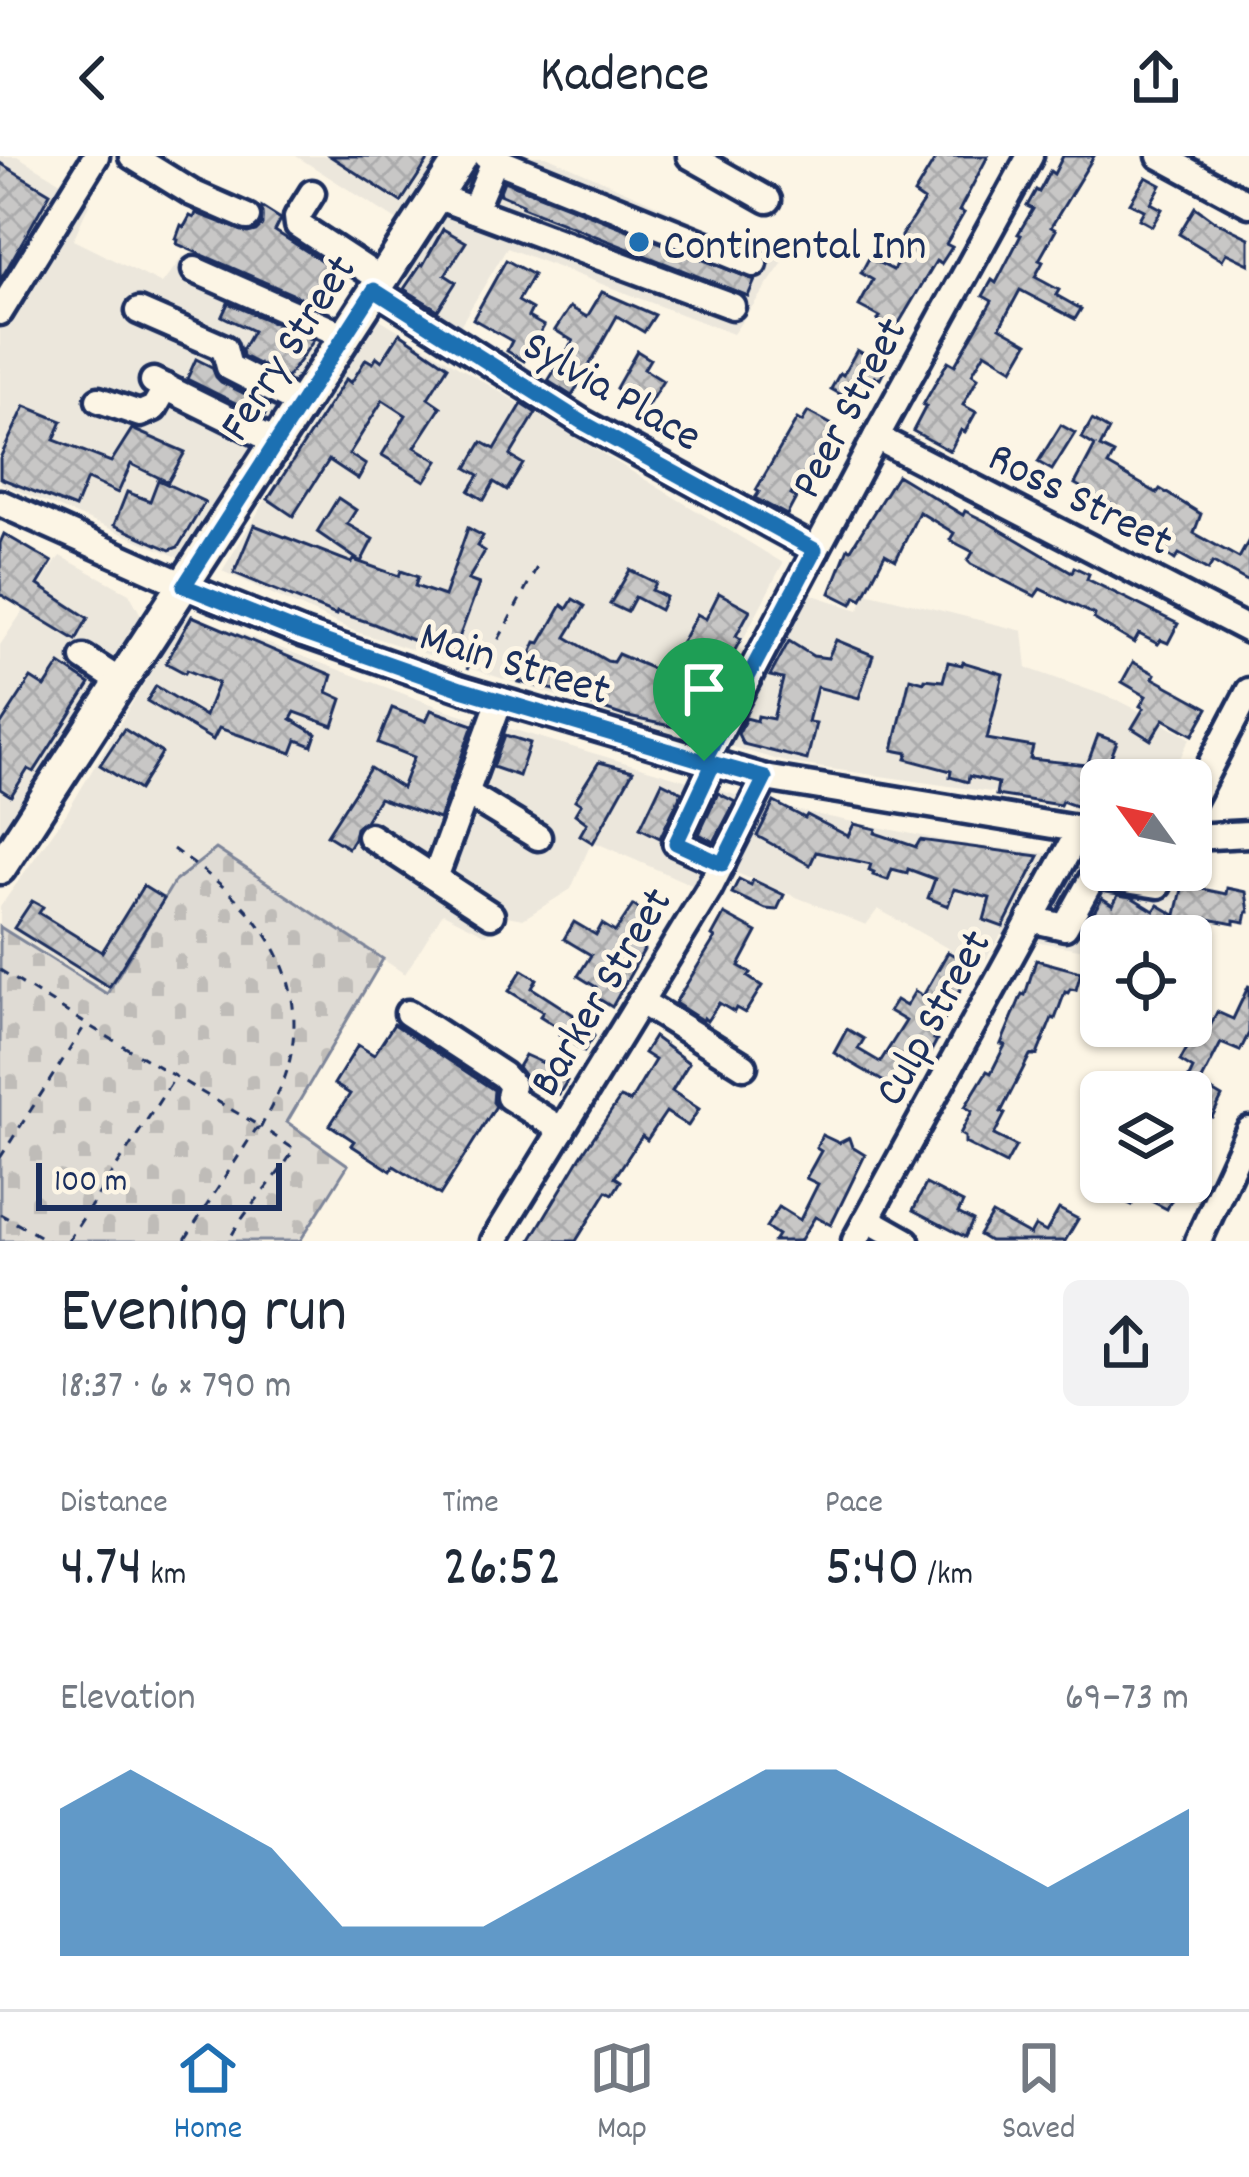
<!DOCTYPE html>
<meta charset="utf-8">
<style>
body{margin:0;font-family:Dekko,sans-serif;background:#f2f2f3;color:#1f2937;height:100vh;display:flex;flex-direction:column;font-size:45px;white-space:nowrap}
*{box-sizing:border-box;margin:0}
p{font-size:39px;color:#747a83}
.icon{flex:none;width:66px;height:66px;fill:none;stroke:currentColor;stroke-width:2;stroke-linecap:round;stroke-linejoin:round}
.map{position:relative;height:1085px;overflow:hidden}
.side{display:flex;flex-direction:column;background:#fff;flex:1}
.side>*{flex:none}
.needle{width:78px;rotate:303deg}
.buttons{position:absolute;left:1080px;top:603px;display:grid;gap:24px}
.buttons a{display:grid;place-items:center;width:132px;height:132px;border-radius:18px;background:#fff;box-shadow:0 3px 9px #0004;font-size:60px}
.scale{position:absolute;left:36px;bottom:30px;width:246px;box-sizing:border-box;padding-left:12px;border:6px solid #1b2f5e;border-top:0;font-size:33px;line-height:42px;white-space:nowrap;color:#1b2f5e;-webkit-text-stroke:9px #fcf5e5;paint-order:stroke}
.pin{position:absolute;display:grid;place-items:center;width:102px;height:102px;color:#fff;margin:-123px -51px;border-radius:50% 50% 50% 0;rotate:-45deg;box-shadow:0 0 12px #0007}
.pin .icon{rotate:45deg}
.round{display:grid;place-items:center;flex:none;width:126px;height:126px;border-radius:18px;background:#f2f2f3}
.head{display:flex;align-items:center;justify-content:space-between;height:204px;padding:0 60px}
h1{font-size:66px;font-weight:600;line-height:90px}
.figures{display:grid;grid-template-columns:repeat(3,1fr);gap:18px;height:204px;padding:12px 60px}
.figures div{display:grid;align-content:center}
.figures b{font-size:60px;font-weight:600}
.figures small{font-size:33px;font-weight:400}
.figures p{font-size:33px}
.chart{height:336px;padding:24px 60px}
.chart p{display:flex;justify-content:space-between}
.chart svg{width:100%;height:216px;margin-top:12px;fill:#1f6fb2;opacity:.7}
header{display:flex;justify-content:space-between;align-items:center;height:156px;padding:0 60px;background:#fff;font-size:54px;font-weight:600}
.tab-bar{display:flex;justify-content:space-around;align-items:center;height:168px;border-top:3px solid #e0e1e3;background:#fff;font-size:33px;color:#747a83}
.tab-bar a{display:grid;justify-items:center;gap:6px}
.tab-bar .on{color:#1f6fb2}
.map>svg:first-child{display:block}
.built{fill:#ece7dc}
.cemetery{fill:url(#cemetery-stones);stroke:#7d8599;stroke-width:3}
.building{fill:url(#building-cross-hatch);stroke:#1b2f5e;stroke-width:3}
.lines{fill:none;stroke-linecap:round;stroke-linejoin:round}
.minor-casing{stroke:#1b2f5e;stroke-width:33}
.major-casing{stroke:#1b2f5e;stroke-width:39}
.path{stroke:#1b2f5e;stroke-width:3;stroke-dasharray:9 9;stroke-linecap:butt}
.minor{stroke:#fcf5e5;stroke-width:24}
.major{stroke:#fcf5e5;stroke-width:30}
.route-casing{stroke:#fff;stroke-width:24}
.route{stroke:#1f6fb2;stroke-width:15}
.poi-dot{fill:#1f6fb2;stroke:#fcf5e5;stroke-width:4.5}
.labels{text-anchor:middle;stroke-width:10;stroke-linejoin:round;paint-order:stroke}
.poi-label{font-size:45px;fill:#1b2f5e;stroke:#fcf5e5;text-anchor:start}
.street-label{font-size:45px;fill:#1b2f5e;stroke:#fcf5e5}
</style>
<header><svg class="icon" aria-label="back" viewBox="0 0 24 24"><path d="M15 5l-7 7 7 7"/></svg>Kadence<svg class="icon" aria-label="share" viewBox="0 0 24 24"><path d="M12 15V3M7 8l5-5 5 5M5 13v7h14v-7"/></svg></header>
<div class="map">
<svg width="1249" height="1085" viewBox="0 0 1249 1085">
<defs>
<pattern id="cemetery-stones" width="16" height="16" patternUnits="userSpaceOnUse" patternTransform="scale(3)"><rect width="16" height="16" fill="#dfdbd4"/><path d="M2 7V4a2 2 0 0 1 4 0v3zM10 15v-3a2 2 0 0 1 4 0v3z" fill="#bfbcb8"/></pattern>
<pattern id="building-cross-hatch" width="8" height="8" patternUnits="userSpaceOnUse" patternTransform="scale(3)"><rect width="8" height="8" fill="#c8c7c6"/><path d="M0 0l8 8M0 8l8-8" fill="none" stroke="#ababac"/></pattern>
</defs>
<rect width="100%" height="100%" fill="#fcf5e5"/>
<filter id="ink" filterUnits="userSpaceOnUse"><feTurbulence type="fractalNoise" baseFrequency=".00833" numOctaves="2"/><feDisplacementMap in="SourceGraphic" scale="24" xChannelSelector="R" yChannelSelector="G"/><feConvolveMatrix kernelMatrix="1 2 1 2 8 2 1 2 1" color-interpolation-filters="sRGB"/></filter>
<g filter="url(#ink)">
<g class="built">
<path d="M 0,0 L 17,0 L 91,44 L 73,84 L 162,128 L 183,100 L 334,166 L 178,401 L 0,327 Z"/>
<path d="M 296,0 L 438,0 L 398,65 Z"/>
<path d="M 481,0 L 546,0 L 784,105 L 733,178 L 507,92 L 458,173 L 396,135 Z"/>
<path d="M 378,162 L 783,407 L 691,583 L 354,475 L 222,415 Z"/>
<path d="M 60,400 L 129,437 L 141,459 L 0,678 L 0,489 Z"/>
<path d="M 866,436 L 1023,475 L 1027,512 L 1120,545 L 1190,582 L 1169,624 L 1101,624 L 1101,652 L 790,607 L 725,589 L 810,438 L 859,454 Z"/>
<path d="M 186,457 L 450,555 L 742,641 L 692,729 L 592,685 L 571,733 L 523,763 L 501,759 L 487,779 L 443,757 L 405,818 L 217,693 L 174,726 L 107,838 L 0,771 L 0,751 L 66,658 Z"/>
<path d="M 770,649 L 961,688 L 1101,703 L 1101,714 L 1185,714 L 1170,780 L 1101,780 L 1101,797 L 1001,779 L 981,811 L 878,753 L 866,769 L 734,716 Z"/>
</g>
<path class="cemetery" d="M 216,693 L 383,803 L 287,966 L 348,1009 L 300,1085 L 0,1085 L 0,771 L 107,838 L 174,726 Z"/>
<g class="building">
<path d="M 330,0 L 431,0 L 401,46 Z"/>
<path d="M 937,0 L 988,0 L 959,55 L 964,57 L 946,88 L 952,91 L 941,108 L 936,105 L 896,172 L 891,171 L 878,164 L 880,161 L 859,150 L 873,124 L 861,117 L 869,102 L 893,114 L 910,88 L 901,83 L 901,80 L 924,45 L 914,38 Z"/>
<path d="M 1063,0 L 1094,0 L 1051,71 L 1056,74 L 1039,104 L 1043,106 L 1035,121 L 1059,134 L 1056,139 L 1081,153 L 1075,163 L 1020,134 L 1000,171 L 1028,187 L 1013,213 L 985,196 L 972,218 L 978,222 L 963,249 L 976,256 L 965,276 L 961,274 L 950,295 L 913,275 L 926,250 L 923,249 L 948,205 L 955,209 L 992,145 L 983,140 L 992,124 L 996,127 L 1021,79 L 1018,78 L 1033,53 L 1027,50 L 1036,34 L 1039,36 L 1050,15 L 1054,18 Z"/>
<path d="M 0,7 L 50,37 L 0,125 Z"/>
<path d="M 1146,21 L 1161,29 L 1151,47 L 1162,53 L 1152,70 L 1139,63 L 1144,54 L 1130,47 Z"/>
<path d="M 504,25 L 755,124 L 748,140 L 522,51 L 523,48 L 499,38 Z"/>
<path d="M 262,51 L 281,63 L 275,75 L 341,117 L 322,151 L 177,88 L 178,84 L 176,83 L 181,69 L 184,71 L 190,60 L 194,62 L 196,57 L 248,77 L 256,75 L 262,69 Z"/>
<path d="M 1195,51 L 1214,65 L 1249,82 L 1249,108 L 1226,97 L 1222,104 L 1179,78 Z"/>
<path d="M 443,73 L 466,86 L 445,119 L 456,126 L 438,154 L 404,133 L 421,108 L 423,109 Z"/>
<path d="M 506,104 L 533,119 L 518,145 L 532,153 L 528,161 L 544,170 L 524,205 L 507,195 L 512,185 L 473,163 Z"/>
<path d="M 602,136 L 655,159 L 644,176 L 617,160 L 572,240 L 548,225 L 573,185 L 555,174 L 570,151 L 587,161 Z"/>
<path d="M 228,147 L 314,184 L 287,222 L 243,200 L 242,194 L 253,175 L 222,160 Z"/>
<path d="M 400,177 L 448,210 L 428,242 L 441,251 L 415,291 L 438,305 L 425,325 L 382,299 L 406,259 L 383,244 L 349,298 L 366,309 L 358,323 L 329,304 L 293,360 L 268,343 L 346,223 L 351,227 L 366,203 L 373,207 L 377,201 L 382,205 Z"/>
<path d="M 857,194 L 886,211 L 880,223 L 875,221 L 859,249 L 831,233 L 840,217 L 843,219 Z"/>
<path d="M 637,195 L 650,203 L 644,213 L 663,225 L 645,254 L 616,232 Z"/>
<path d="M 196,203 L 212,211 L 216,221 L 221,226 L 269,250 L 264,261 L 187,223 Z"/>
<path d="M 522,248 L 536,257 L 510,300 L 523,308 L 507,334 L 494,326 L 484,344 L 469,335 L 479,319 L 467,312 L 482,286 L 495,293 Z"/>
<path d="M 25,250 L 62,265 L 54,284 L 111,306 L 132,273 L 185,296 L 168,326 L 131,308 L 118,337 L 87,323 L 75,352 L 0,322 L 0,302 Z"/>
<path d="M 808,256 L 836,271 L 827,289 L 823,287 L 791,339 L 796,342 L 787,359 L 755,342 L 759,336 L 756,334 L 797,263 L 802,266 Z"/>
<path d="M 1092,264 L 1109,274 L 1100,291 L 1114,298 L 1108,309 L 1157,337 L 1160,333 L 1201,358 L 1194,377 L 1239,402 L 1249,384 L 1249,426 L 1213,406 L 1208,414 L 1179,398 L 1175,404 L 1162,395 L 1166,389 L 1108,354 L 1112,349 L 1075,328 L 1095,290 L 1082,282 Z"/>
<path d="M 1061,269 L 1075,277 L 1052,314 L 1038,306 Z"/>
<path d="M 897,319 L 963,359 L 965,355 L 989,367 L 1072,416 L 1074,411 L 1089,418 L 1087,423 L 1178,468 L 1168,487 L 1161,484 L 1158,488 L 1139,478 L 1134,487 L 1094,463 L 1095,459 L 1040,433 L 1035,440 L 971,408 L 968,405 L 973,396 L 950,384 L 954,377 L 919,356 L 896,404 L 885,398 L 862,443 L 856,440 L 852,448 L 830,437 L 848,392 L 851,393 Z"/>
<path d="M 158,324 L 205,346 L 178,391 L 170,394 L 114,369 L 127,336 L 150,345 Z"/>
<path d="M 338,342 L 356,354 L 347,368 L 373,383 L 361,406 L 317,376 Z"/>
<path d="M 254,369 L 352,407 L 354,404 L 399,420 L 401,415 L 418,421 L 415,430 L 444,440 L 468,372 L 483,380 L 477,390 L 485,395 L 468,424 L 479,428 L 452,501 L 374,468 L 337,456 L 336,459 L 234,417 Z"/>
<path d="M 4,378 L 52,406 L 38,429 L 88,462 L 76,484 L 0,438 L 0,387 Z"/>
<path d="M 630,414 L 656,427 L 652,434 L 666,441 L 660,454 L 635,441 L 627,456 L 610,448 Z"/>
<path d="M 719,437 L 750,454 L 736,480 L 741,483 L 702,554 L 696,551 L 684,573 L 624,560 L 562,539 L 564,536 L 519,526 L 536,486 L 540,487 L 562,449 L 567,453 L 573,443 L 585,450 L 566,481 L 607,505 L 613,506 L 618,498 L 665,518 L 697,458 L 706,463 Z"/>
<path d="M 192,460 L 332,519 L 327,536 L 342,543 L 333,570 L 295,556 L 291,563 L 316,578 L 312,590 L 297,584 L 292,597 L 219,572 L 213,584 L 147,545 L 156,530 L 205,560 L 218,527 L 187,514 L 185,517 L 166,507 Z"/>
<path d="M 836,484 L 873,499 L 859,542 L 817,531 L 808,566 L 816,567 L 807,604 L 743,588 L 738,578 L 746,562 L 757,565 L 758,560 L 773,563 L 783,523 L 770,520 L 789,485 L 813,500 L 828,502 Z"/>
<path d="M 948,506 L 962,509 L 963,506 L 1003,518 L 987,583 L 1033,591 L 1030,603 L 1087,609 L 1098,579 L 1117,586 L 1089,655 L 1062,645 L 1060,649 L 996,639 L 998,627 L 969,620 L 968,626 L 950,621 L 951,615 L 906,603 L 908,597 L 893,594 L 910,522 L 924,526 L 925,523 L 943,525 Z"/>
<path d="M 1133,506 L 1155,518 L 1153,522 L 1208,552 L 1193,579 L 1164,563 L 1151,584 L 1132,572 L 1144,552 L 1140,550 L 1146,540 L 1122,526 Z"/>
<path d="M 60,508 L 90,528 L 34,616 L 28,613 L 11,640 L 0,633 L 0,570 L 31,522 L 45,531 Z"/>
<path d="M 392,552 L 426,565 L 431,554 L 473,569 L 439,663 L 379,642 L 365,665 L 356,672 L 354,682 L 348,692 L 327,679 L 370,612 L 402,632 L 414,601 L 378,587 Z"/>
<path d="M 124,573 L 162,597 L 139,634 L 100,609 Z"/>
<path d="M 505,579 L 530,587 L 519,620 L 493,611 Z"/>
<path d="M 599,606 L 633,615 L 593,687 L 580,679 L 587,667 L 575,658 L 581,648 L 575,644 Z"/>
<path d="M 662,626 L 682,636 L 660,682 L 640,672 Z"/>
<path d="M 718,637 L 735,646 L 714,686 L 699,678 Z"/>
<path d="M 774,646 L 805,662 L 807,659 L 848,680 L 854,668 L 876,673 L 875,677 L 916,691 L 920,684 L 1039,700 L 1003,771 L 984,764 L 990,742 L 954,733 L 948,750 L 928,742 L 935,723 L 908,713 L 907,717 L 892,713 L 888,724 L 873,719 L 874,716 L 869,714 L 871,708 L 816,696 L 810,709 L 779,692 L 757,680 Z"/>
<path d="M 739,723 L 751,729 L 753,724 L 784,739 L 777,754 L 766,753 L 732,737 Z"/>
<path d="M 1183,729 L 1226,738 L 1227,732 L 1246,736 L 1249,756 L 1247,756 L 1245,766 L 1234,764 L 1234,768 L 1203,762 L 1199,768 L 1175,763 Z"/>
<path d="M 143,730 L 164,743 L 109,831 L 14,772 L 32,745 L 43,751 L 39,757 L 102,796 Z"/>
<path d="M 1118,739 L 1131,741 L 1154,755 L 1158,749 L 1175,759 L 1163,780 L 1101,780 L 1101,819 L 1084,815 L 1092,779 L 1083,774 L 1102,742 L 1113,749 Z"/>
<path d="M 633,749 L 659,767 L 642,792 L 644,794 L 612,851 L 591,838 L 596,831 L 578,820 L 591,799 L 564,783 L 574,766 L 596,779 L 602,768 L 615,776 Z"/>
<path d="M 724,758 L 757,776 L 739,810 L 751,817 L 748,821 L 762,830 L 745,857 L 736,852 L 734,856 L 719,847 L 707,865 L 704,862 L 703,865 L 675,847 L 715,782 L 712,780 Z"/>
<path d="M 948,796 L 973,810 L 934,883 L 937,884 L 929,899 L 925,897 L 905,938 L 834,897 L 847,873 L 864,883 L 858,893 L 880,906 L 906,865 L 889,855 L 896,844 L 906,850 L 915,835 L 923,840 Z"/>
<path d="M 1036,804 L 1081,816 L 1076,834 L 1070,833 L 1068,837 L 1065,836 L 1055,863 L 1052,862 L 1037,899 L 1030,899 L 1001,956 L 1005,958 L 994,979 L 1016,990 L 1006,1008 L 965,987 L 965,981 L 960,978 L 972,955 L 965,951 L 987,915 L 991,917 L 1005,889 L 1001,888 L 1022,838 L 1025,839 Z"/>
<path d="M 522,814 L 537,823 L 532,832 L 574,859 L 572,863 L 590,875 L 594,880 L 584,895 L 559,879 L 562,874 L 540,860 L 543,856 L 509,835 Z"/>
<path d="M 1249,829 L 1249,877 L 1240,895 L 1221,887 L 1200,928 L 1222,941 L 1212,961 L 1210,960 L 1191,1002 L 1191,936 L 1182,936 L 1193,913 L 1180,905 L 1195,878 L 1204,883 L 1217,856 L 1233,863 Z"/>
<path d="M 394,868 L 494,934 L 493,946 L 496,950 L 440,1039 L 394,1010 L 391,1015 L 351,989 L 354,985 L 330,969 L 350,938 L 334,928 L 358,889 L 374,899 Z"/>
<path d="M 654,881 L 689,907 L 672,935 L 699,953 L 688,970 L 666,956 L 647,984 L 642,980 L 615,1021 L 621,1025 L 613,1038 L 607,1035 L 576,1085 L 530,1085 L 581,1000 L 620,942 L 630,946 L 655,904 L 644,897 Z"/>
<path d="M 525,899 L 554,912 L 552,916 L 567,925 L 559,938 L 525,920 L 518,911 Z"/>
<path d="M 822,979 L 839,987 L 849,982 L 852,991 L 865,999 L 831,1069 L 815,1061 L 800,1085 L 774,1085 L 778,1079 L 766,1071 L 779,1051 L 800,1064 L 818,1028 L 806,1022 L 821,995 L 816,992 Z"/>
<path d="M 1118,1026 L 1132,1033 L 1136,1026 L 1158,1026 L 1168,1031 L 1166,1035 L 1174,1039 L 1167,1053 L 1137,1038 L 1132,1049 L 1111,1039 Z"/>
<path d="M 926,1028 L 963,1047 L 958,1057 L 973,1065 L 965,1081 L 913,1054 Z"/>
<path d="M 1059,1053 L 1078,1063 L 1065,1085 L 989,1085 L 979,1079 L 992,1058 L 1030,1079 L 1035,1070 L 1046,1076 Z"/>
</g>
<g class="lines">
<g class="minor-casing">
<g id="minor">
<path d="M 132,0 L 192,37 L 247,61"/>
<path d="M 486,0 L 754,108"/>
<path d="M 690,0 L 768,44"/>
<path d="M 1160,0 L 1249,48"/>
<path d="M 312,37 L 297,61 L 298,69 L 382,124"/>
<path d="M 436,40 L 732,150"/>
<path d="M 474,54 L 495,4"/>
<path d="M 195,114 L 345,180"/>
<path d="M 375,134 L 582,266 L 816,394"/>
<path d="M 139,155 L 224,192 L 229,211 L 301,248"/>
<path d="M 0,156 L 96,0"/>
<path d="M 153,225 L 277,286"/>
<path d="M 99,244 L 140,258 L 154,252 L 166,231"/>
<path d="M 876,281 L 1249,474"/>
<path d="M 0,347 L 209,440 L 304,478 L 462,533 L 765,622 L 1101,677"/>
<path d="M 84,502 L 121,526"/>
<path d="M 704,605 L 876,281 L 1030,0"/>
<path d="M 713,608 L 676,687 L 722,708"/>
<path d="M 466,637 L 538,681"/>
<path d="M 1191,646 L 1249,535"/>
<path d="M 370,680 L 491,759"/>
<path d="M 1191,681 L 1249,678"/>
<path d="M 435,722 L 500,544"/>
<path d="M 1030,763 L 1065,771 L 1094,719 L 1158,729 L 1164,714"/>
<path d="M 640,845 L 744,910"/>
<path d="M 408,857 L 503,919 L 512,929 L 509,941 L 562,974"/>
<path d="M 867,1063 L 906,1085"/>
<path d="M 494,1085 L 709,733 L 765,622"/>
<path d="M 855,1085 L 1079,675"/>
<path d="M 1198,1085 L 1249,974"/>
</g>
</g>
<g class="major-casing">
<path id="major" d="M 0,712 L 462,0"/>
</g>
<g class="path">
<path d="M 467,514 L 470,505 L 485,509 L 537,411"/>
<path d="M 173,693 C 193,708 215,722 233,740 C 282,786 306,844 288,911 C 283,931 270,952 261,971 L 294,993 C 276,1026 245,1051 229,1085"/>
<path d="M 0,814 L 86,868 L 261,971 L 256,973 L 184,1085"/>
<path d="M 0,1002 L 86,868"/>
<path d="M 0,1058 L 48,1085"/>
<path d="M 68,1085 L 175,921"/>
</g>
<use href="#minor" class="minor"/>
<use href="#major" class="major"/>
</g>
</g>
<g class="lines" filter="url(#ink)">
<g class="route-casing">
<path id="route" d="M 704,605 L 461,533 L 304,478 L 184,430 L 374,134 L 582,266 L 815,394 L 704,605 L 713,608 L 676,687 L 722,708 L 765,622 L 704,605"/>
</g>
<use href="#route" class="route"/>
</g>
<circle class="poi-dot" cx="639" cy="86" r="12"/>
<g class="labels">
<g class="poi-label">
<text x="663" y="102">Continental Inn</text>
</g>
<g class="street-label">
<text transform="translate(285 190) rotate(-57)" y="16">Ferry Street</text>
<text transform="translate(614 232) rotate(30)" y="16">Sylvia Place</text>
<text transform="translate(846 250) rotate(-62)" y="16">Peer Street</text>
<text transform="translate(1082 340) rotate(27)" y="16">Ross Street</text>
<text transform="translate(516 504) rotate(17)" y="16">Main Street</text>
<text transform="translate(598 834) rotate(-59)" y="16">Barker Street</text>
<text transform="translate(930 860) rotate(-61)" y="16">Culp Street</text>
</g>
</g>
</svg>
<div class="buttons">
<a><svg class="needle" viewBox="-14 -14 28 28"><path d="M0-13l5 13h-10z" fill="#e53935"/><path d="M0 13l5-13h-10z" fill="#747a83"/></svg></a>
<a><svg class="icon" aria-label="locate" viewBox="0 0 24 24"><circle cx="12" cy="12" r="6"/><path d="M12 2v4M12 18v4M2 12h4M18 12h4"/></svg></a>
<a><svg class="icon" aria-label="layers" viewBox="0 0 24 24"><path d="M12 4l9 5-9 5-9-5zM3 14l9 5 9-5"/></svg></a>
</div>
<div class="scale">100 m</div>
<div class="pin" style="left:704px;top:605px;background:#1e9e55"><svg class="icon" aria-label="arrive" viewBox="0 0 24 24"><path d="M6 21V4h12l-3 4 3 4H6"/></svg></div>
</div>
<section class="side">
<div class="head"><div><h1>Evening run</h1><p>18:37 · 6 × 790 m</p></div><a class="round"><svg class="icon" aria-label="share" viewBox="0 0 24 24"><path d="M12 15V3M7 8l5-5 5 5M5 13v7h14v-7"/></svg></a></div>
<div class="figures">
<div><p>Distance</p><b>4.74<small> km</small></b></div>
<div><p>Time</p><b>26:52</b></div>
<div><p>Pace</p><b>5:40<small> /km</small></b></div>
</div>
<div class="chart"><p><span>Elevation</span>69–73 m</p>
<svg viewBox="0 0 160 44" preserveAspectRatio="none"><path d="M0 44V14L10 6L20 14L30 22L40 38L50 38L60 38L70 30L80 22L90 14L100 6L110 6L120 14L130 22L140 30L150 22L160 14V44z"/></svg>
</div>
</section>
<nav class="tab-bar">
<a class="on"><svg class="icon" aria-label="home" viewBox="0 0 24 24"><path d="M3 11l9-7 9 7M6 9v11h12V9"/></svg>Home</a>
<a><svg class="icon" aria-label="map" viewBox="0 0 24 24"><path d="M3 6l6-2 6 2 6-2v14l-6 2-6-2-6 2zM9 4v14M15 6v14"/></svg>Map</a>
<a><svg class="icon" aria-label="saved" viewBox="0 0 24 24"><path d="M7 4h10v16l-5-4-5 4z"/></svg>Saved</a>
</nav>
